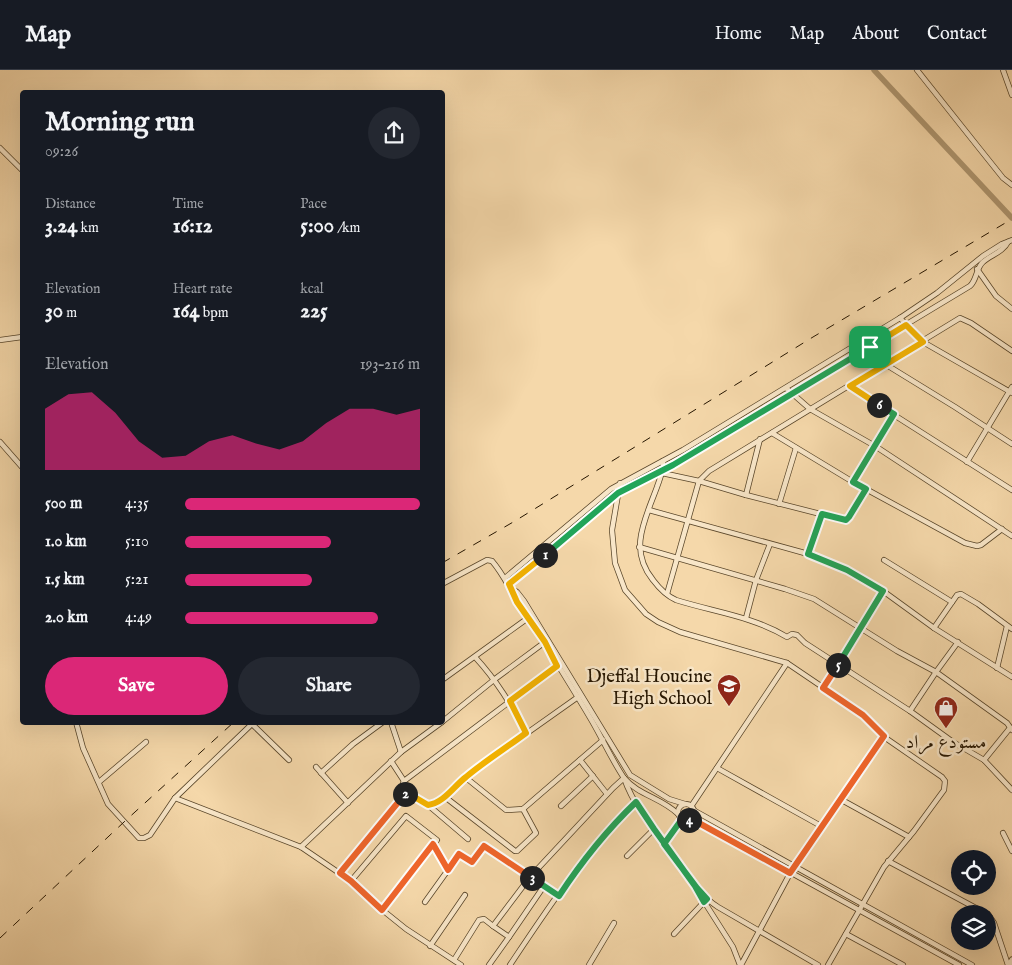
<!DOCTYPE html>
<meta charset="utf-8">
<style>
body{margin:0;font-family:"IM FELL English",Amiri,serif;background:#242831;color:#f1f3f6;height:100vh;display:flex;flex-direction:column;font-size:19px;white-space:nowrap}
*{box-sizing:border-box;margin:0}
p{font-size:16px;color:#9ea1a6}
.icon{flex:none;width:28px;height:28px;fill:none;stroke:currentColor;stroke-width:2;stroke-linecap:round;stroke-linejoin:round}
.map{position:relative;flex:1;overflow:hidden}
.details{position:absolute;left:20px;top:20px;width:425px;height:635px;display:flex;flex-direction:column;background:#171b24;border-radius:5px;box-shadow:0 5px 20px #0002}
.details>*{flex:none}
.controls{position:absolute;left:951px;top:780px;display:grid;gap:10px}
.controls a{display:grid;place-items:center;width:45px;height:45px;border-radius:50%;background:#171b24;box-shadow:0 5px 20px #0002;font-size:25px}
.pin{position:absolute;display:grid;place-items:center;width:42px;height:42px;color:#fff;margin:-21px;border-radius:10px;box-shadow:0 2px 8px #0006}
.km{position:absolute;width:25px;height:25px;margin:-12px;border-radius:50%;background:#222;color:#fff;font-size:14px;line-height:25px;text-align:center}
.round{display:grid;place-items:center;flex:none;width:52px;height:52px;border-radius:26px;background:#242831}
.overview{display:flex;align-items:center;justify-content:space-between;height:85px;padding:0 25px}
h1{font-size:28px;font-weight:800;line-height:38px}
.metrics{display:grid;grid-template-columns:repeat(3,1fr);gap:8px;height:85px;padding:5px 25px}
.metrics div{display:grid;align-content:center}
.metrics b{font-size:21px;font-weight:800}
.metrics small{font-size:14px;font-weight:400}
.metrics p{font-size:14px}
.chart{height:140px;padding:10px 25px}
.chart p{display:flex;justify-content:space-between}
.chart svg{width:100%;height:90px;margin-top:5px;fill:#db2777;opacity:.7}
.primary-button{display:flex;gap:10px;margin-top:auto;padding:10px 25px}
.primary-button a{flex:1;height:58px;border-radius:30px;background:#db2777;color:#fff;font-size:20px;font-weight:800;line-height:58px;text-align:center}
.primary-button a+a{background:#242831;color:#f1f3f6}
ul{padding:0 25px;list-style:none;font-size:16px}
li{display:grid;grid-template-columns:80px 60px 1fr;align-items:center;height:38px}
li i{height:12px;border-radius:6px;background:#db2777}
header{display:flex;align-items:center;gap:30px;box-sizing:border-box;height:70px;padding:0 25px;background:#171b24;border-bottom:1px solid #363941}
header strong{font-size:24px}
nav{display:flex;gap:28px;margin-inline-start:auto;font-size:18px}
.map>svg:first-child{display:block}
.lines{fill:none;stroke-linecap:round;stroke-linejoin:round}
.canal{stroke:#ae9670;stroke-width:5.5}
.minor-casing{stroke:#59462a;stroke-width:6}
.tertiary-casing{stroke:#59462a;stroke-width:7}
.minor{stroke:#f8e6c8;stroke-width:4.5}
.tertiary{stroke:#f8e6c8;stroke-width:5}
.rail{stroke:#251500;stroke-width:1;stroke-dasharray:9 9;stroke-linecap:butt}
.split-1-casing{stroke:#fff;stroke-width:10}
.split-2-casing{stroke:#fff;stroke-width:10}
.split-3-casing{stroke:#fff;stroke-width:10}
.split-4-casing{stroke:#fff;stroke-width:10}
.split-5-casing{stroke:#fff;stroke-width:10}
.split-6-casing{stroke:#fff;stroke-width:10}
.split-7-casing{stroke:#fff;stroke-width:10}
.split-1{stroke:#22a559;stroke-width:6}
.split-2{stroke:#f5b400;stroke-width:6}
.split-3{stroke:#f0652b;stroke-width:6}
.split-4{stroke:#22a559;stroke-width:6}
.split-5{stroke:#f0652b;stroke-width:6}
.split-6{stroke:#22a559;stroke-width:6}
.split-7{stroke:#f5b400;stroke-width:6}
.labels{text-anchor:middle;stroke-width:5;stroke-linejoin:round;paint-order:stroke}
.poi-label{font-size:19px;fill:#251500;stroke:#f8e6c8;text-anchor:end}
</style>
<header>
<strong>Map</strong>
<nav><a>Home</a><a>Map</a><a>About</a><a>Contact</a></nav>
</header>
<div class="map">
<svg width="1012" height="895" viewBox="0 0 1012 895">
<rect width="100%" height="100%" fill="#f5d8aa"/>
<filter id="stains"><feTurbulence type="fractalNoise" baseFrequency=".004" numOctaves="4"/><feColorMatrix values="0 0 0 0 .2 0 0 0 0 .09 0 0 0 0 .02 0 0 0 .5 -.17"/></filter>
<radialGradient id="worn" r=".72"><stop offset=".6" stop-color="#630" stop-opacity="0"/><stop offset="1" stop-color="#630" stop-opacity=".3"/></radialGradient>
<g class="lines">
<path class="canal" d="M 874,0 L 1012,148"/>
<g class="minor-casing">
<g id="minor">
<path d="M 917,0 L 979,78 L 1003,108 L 1012,115"/>
<path d="M 1003,0 L 1012,25"/>
<path d="M 0,78 L 22,100"/>
<path d="M 977,199 L 996,226 L 1012,239"/>
<path d="M 900,248 L 923,272 L 1012,323"/>
<path d="M 0,270 L 22,267"/>
<path d="M 885,294 L 955,337 L 1012,374"/>
<path d="M 850,317 L 1012,420"/>
<path d="M 786,318 L 810,339 L 875,376 L 1012,466"/>
<path d="M 772,363 L 853,412 L 965,473 L 977,476 L 981,475 L 1002,459"/>
<path d="M 0,372 L 22,397"/>
<path d="M 663,391 C 664,400 660,408 657,417 C 645,450 628,479 653,510 C 659,518 667,526 676,530 C 714,542 752,546 787,567 L 792,564 L 797,565 L 805,573 L 910,641 L 953,672 L 984,690 L 1012,720"/>
<path d="M 967,392 L 1012,317"/>
<path d="M 662,403 L 699,411 L 746,425 L 844,450 L 849,447 L 866,419"/>
<path d="M 853,412 L 894,344"/>
<path d="M 620,413 L 612,460 L 615,493 L 625,520 L 646,544 L 658,552 L 680,562 L 787,593 L 852,637 L 869,651 L 887,669 L 942,707 L 945,711 L 944,720 L 914,761 L 884,797 L 828,895"/>
<path d="M 746,425 L 760,369"/>
<path d="M 779,434 L 796,378"/>
<path d="M 649,440 L 801,482 L 818,487 L 860,507 L 883,521 L 934,558 L 1012,607"/>
<path d="M 639,477 L 785,519 L 814,529 L 897,581 L 936,602 L 1007,653 L 1012,660"/>
<path d="M 808,484 L 822,444"/>
<path d="M 884,490 L 952,532"/>
<path d="M 505,508 L 611,419 L 683,380 L 900,248 L 937,223 L 983,186 L 1002,174 L 1012,170"/>
<path d="M 442,514 L 487,490 L 492,491 C 505,506 510,521 521,536 C 545,574 569,612 592,651 C 603,670 612,690 624,708 C 638,725 662,728 678,744"/>
<path d="M 509,514 L 618,423 L 673,395 L 970,216 C 977,210 976,198 983,192 C 991,185 1003,182 1008,172"/>
<path d="M 511,518 L 517,522 L 524,531 L 630,705 L 669,729 L 685,734"/>
<path d="M 667,524 L 699,411 L 709,401 L 960,248 L 971,253 L 1012,281"/>
<path d="M 746,548 L 756,510 L 770,474"/>
<path d="M 934,558 L 957,525 L 961,524 L 978,534 L 1012,559"/>
<path d="M 475,587 C 497,611 511,634 526,663"/>
<path d="M 997,598 L 1007,556"/>
<path d="M 442,610 L 528,548"/>
<path d="M 823,618 L 883,521"/>
<path d="M 910,641 L 936,602 L 958,572"/>
<path d="M 76,652 L 83,678 L 108,734 L 139,768 L 144,768 L 150,765 L 175,728 L 301,777 L 351,811 L 370,830 L 406,859 L 461,895"/>
<path d="M 391,652 L 401,682"/>
<path d="M 442,652 L 495,609 L 545,572"/>
<path d="M 252,654 L 289,690"/>
<path d="M 580,690 L 607,724"/>
<path d="M 984,690 L 1010,658"/>
<path d="M 391,691 L 404,711"/>
<path d="M 316,697 L 348,733"/>
<path d="M 717,698 L 821,756"/>
<path d="M 321,703 L 353,674 L 383,652"/>
<path d="M 99,712 L 146,672"/>
<path d="M 406,722 L 428,735 L 432,734 L 445,727 L 465,707 L 578,627"/>
<path d="M 445,727 L 515,781 L 517,781 L 536,763 L 523,739 L 506,740 L 465,707"/>
<path d="M 175,728 L 254,652"/>
<path d="M 840,729 L 909,767"/>
<circle cx="686" cy="742" r="8"/>
<path d="M 428,735 L 468,769"/>
<path d="M 692,735 L 787,593"/>
<path d="M 561,736 L 593,706"/>
<path d="M 523,739 L 603,670"/>
<path d="M 695,741 L 972,895"/>
<path d="M 690,749 L 697,751 L 959,895"/>
<path d="M 1003,763 L 1012,781"/>
<path d="M 664,774 L 682,749"/>
<path d="M 301,777 L 401,682 L 442,652"/>
<path d="M 627,786 L 654,759"/>
<path d="M 888,791 L 987,844"/>
<path d="M 448,800 L 459,783 L 472,793 L 484,776 L 544,816"/>
<path d="M 340,803 L 406,722 L 402,716 L 404,711 L 557,596"/>
<path d="M 351,811 L 406,746 L 437,770 L 382,840"/>
<path d="M 698,822 L 733,877 L 740,895"/>
<path d="M 425,832 L 448,800 L 433,774"/>
<path d="M 988,844 L 994,853 L 1008,895"/>
<path d="M 674,864 L 704,832"/>
<path d="M 846,864 L 903,895"/>
<path d="M 509,867 L 544,816 L 559,825"/>
<path d="M 430,876 L 465,825"/>
<path d="M 454,890 L 479,850 L 484,849 L 493,856"/>
<path d="M 489,895 L 509,867 L 493,856 L 530,807 L 613,718 L 624,708 C 634,737 656,763 674,787 C 687,805 699,825 718,837 L 818,895"/>
<path d="M 510,895 C 548,838 586,780 636,732"/>
<path d="M 589,895 L 614,853"/>
<path d="M 741,895 L 794,796 L 884,666"/>
</g>
</g>
<g class="tertiary-casing">
<path id="tertiary" d="M 1009,895 L 1012,890"/>
</g>
<use href="#minor" class="minor"/>
<use href="#tertiary" class="tertiary"/>
<g class="rail">
<path d="M 442,493 L 515,451 L 813,267 L 1012,149"/>
<path d="M 0,868 L 124,752 L 234,652"/>
</g>
</g>
<g class="lines">
<g class="split-1-casing">
<path id="split-1" d="M 545,485 L 618,423 L 673,395 L 870,277"/>
</g>
<g class="split-2-casing">
<path id="split-2" d="M 405,724 L 406,722 L 428,735 C 444,733 454,716 466,707 C 485,691 506,678 526,663 L 510,631 L 557,596 L 545,572 L 517,532 L 509,514 L 545,485"/>
</g>
<g class="split-3-casing">
<path id="split-3" d="M 405,724 L 340,803 L 351,811 L 382,840 L 433,774 L 448,800 L 459,784 L 472,792 L 484,776 L 532,808"/>
</g>
<g class="split-4-casing">
<path id="split-4" d="M 532,808 L 559,826 C 582,791 606,761 636,732 L 654,759 L 695,816 L 704,832 L 707,829 L 697,818 L 664,774 L 682,749 L 689,750"/>
</g>
<g class="split-5-casing">
<path id="split-5" d="M 689,750 L 697,752 L 790,803 L 884,666 L 863,645 L 823,618 L 838,595"/>
</g>
<g class="split-6-casing">
<path id="split-6" d="M 838,595 L 883,521 L 847,500 L 808,484 L 822,444 L 846,450 L 849,447 L 866,419 L 853,412 L 894,344 L 879,335"/>
</g>
<g class="split-7-casing">
<path id="split-7" d="M 870,277 L 906,255 L 923,272 L 850,316 L 879,335"/>
</g>
<use href="#split-1" class="split-1"/>
<use href="#split-2" class="split-2"/>
<use href="#split-3" class="split-3"/>
<use href="#split-4" class="split-4"/>
<use href="#split-5" class="split-5"/>
<use href="#split-6" class="split-6"/>
<use href="#split-7" class="split-7"/>
</g>
<defs>
<g id="school-pin" transform="scale(1.25)"><path d="M0 17L-7.5 6A9.5 9.5 0 1 1 7.5 6Z" fill="#8f2418" stroke="#f8e6c8"/><path d="M0-5L7-2L0 1L-7-2ZM-4 1L0 2.5L4 1V4Q0 6-4 4Z" fill="#fff"/></g>
<g id="shop-pin" transform="scale(1.25)"><path d="M0 17L-7.5 6A9.5 9.5 0 1 1 7.5 6Z" fill="#8f2418" stroke="#f8e6c8"/><path d="M-5-2.5h2.3a2.7 3.5 0 0 1 5.4 0H5L5.5 6h-11ZM-1.5-2.5h3a1.5 2.3 0 0 0-3 0Z" fill="#fff"/></g>
</defs>
<g fill-rule="evenodd">
<use href="#school-pin" x="729" y="616"/>
<use href="#shop-pin" x="946" y="638"/>
</g>
<g class="labels">
<g class="poi-label">
<text x="712" y="612">Djeffal Houcine<tspan x="712" dy="22">High School</tspan></text>
<text x="946" y="678" text-anchor="middle">مستودع مراد</text>
</g>
</g>
<rect width="100%" height="100%" filter="url(#stains)"/>
<rect width="100%" height="100%" fill="url(#worn)"/>
</svg>
<div class="controls">
<a><svg class="icon" aria-label="locate" viewBox="0 0 24 24"><circle cx="12" cy="12" r="6"/><path d="M12 2v4M12 18v4M2 12h4M18 12h4"/></svg></a>
<a><svg class="icon" aria-label="layers" viewBox="0 0 24 24"><path d="M12 4l9 5-9 5-9-5zM3 14l9 5 9-5"/></svg></a>
</div>
<div class="pin" style="left:870px;top:277px;background:#1e9e55"><svg class="icon" aria-label="arrive" viewBox="0 0 24 24"><path d="M6 21V4h12l-3 4 3 4H6"/></svg></div>
<b class="km" style="left:545px;top:485px">1</b>
<b class="km" style="left:405px;top:724px">2</b>
<b class="km" style="left:532px;top:808px">3</b>
<b class="km" style="left:689px;top:750px">4</b>
<b class="km" style="left:838px;top:595px">5</b>
<b class="km" style="left:879px;top:335px">6</b>
<section class="details">
<div class="overview"><div><h1>Morning run</h1><p>09:26</p></div><a class="round"><svg class="icon" aria-label="share" viewBox="0 0 24 24"><path d="M12 15V3M7 8l5-5 5 5M5 13v7h14v-7"/></svg></a></div>
<div class="metrics">
<div><p>Distance</p><b>3.24<small> km</small></b></div>
<div><p>Time</p><b>16:12</b></div>
<div><p>Pace</p><b>5:00<small> /km</small></b></div>
</div>
<div class="metrics">
<div><p>Elevation</p><b>30<small> m</small></b></div>
<div><p>Heart rate</p><b>164<small> bpm</small></b></div>
<div><p>kcal</p><b>225</b></div>
</div>
<div class="chart"><p><span>Elevation</span>193–216 m</p>
<svg viewBox="0 0 160 44" preserveAspectRatio="none"><path d="M0 44V14L10 7L20 6L30 16L40 30L50 38L60 37L70 30L80 27L90 31L100 34L110 30L120 21L130 14L140 14L150 17L160 14V44z"/></svg>
</div>
<ul>
<li><b>500 m</b>4:35<i style="width:100%"></i></li>
<li><b>1.0 km</b>5:10<i style="width:62%"></i></li>
<li><b>1.5 km</b>5:21<i style="width:54%"></i></li>
<li><b>2.0 km</b>4:49<i style="width:82%"></i></li>
</ul>
<div class="primary-button"><a>Save</a><a>Share</a></div>
</section>
</div>
